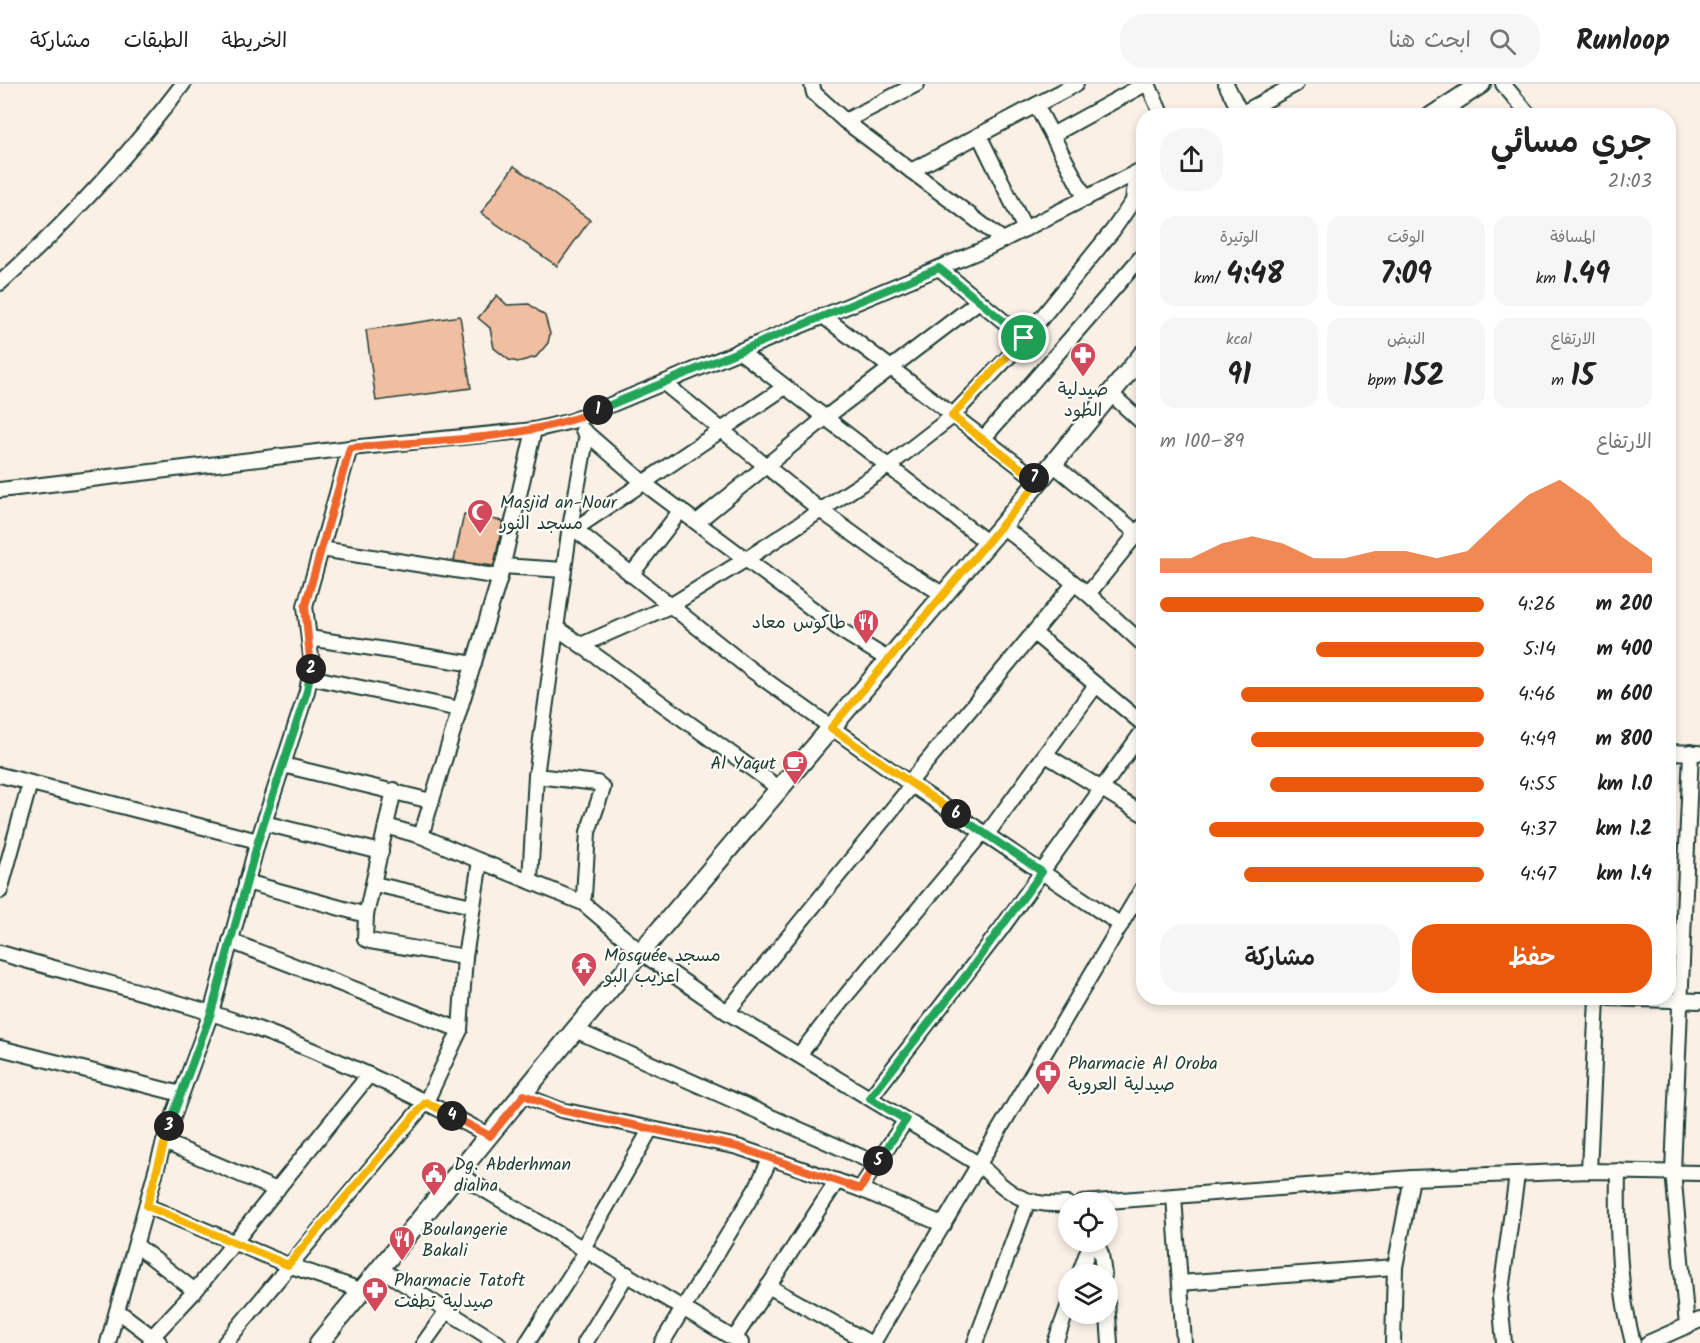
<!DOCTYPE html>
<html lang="ar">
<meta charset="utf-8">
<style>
body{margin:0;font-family:Kalam,"Playpen Sans Arabic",sans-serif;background:#f6f6f6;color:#222;direction:rtl;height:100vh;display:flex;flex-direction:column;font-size:22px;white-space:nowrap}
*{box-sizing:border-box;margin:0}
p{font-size:20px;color:#767676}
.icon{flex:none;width:33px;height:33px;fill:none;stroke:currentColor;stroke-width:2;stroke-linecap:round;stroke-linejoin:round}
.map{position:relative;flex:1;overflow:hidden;direction:ltr}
.drawer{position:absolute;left:1136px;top:24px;width:540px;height:897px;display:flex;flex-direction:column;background:#fff;border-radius:24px;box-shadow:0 3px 9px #0003;direction:rtl}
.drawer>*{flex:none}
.controls{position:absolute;left:1058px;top:1108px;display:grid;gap:12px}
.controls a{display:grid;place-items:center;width:60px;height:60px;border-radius:50%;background:#fff;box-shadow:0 3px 9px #0003;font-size:30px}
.pin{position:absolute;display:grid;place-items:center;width:51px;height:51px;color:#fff;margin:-26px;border:3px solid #fff;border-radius:50%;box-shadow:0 2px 6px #0007}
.km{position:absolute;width:30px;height:30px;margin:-15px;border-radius:50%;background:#222;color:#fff;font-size:16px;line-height:30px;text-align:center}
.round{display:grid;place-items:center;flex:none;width:63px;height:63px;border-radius:24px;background:#f6f6f6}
.headline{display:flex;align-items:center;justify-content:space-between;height:102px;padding:0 24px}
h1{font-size:33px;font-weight:600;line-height:45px}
.figures{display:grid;grid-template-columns:repeat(3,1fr);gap:9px;height:102px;padding:6px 24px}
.figures div{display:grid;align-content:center;border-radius:15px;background:#f6f6f6;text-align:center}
.figures b{font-size:30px;font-weight:600}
.figures small{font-size:16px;font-weight:400}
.figures p{font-size:16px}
.chart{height:168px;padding:12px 24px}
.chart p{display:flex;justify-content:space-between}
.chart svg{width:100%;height:108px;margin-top:6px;fill:#ea580c;opacity:.7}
.primary-button{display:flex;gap:12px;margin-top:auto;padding:12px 24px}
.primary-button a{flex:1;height:69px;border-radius:24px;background:#ea580c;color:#fff;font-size:24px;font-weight:600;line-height:69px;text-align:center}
.primary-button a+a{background:#f6f6f6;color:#222}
ul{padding:0 24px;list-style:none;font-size:20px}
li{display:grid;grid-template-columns:96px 72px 1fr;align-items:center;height:45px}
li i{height:15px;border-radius:8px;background:#ea580c}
header{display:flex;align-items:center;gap:36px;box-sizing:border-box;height:84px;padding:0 30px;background:#fff;border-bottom:2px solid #e0e0e0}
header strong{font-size:28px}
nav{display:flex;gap:33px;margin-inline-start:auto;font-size:21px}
.search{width:420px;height:54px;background:#f6f6f6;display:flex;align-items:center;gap:15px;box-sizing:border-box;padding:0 21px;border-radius:24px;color:#767676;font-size:22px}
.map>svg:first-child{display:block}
.building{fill:#f0bea1;stroke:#1f3d34;stroke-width:1.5}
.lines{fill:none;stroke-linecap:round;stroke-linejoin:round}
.minor-casing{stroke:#1f3d34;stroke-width:18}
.secondary-casing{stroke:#1f3d34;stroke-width:22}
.minor{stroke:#fdfcf7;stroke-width:14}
.secondary{stroke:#fdfcf7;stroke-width:18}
.split-1-casing{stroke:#fff;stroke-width:12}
.split-2-casing{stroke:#fff;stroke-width:12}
.split-3-casing{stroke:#fff;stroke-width:12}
.split-4-casing{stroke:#fff;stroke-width:12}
.split-5-casing{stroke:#fff;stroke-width:12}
.split-6-casing{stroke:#fff;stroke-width:12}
.split-7-casing{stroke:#fff;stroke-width:12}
.split-8-casing{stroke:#fff;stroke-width:12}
.split-1{stroke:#22a559;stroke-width:8}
.split-2{stroke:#f0652b;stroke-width:8}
.split-3{stroke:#22a559;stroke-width:8}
.split-4{stroke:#f5b400;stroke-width:8}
.split-5{stroke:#f0652b;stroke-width:8}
.split-6{stroke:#22a559;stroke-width:8}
.split-7{stroke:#f5b400;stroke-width:8}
.split-8{stroke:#f5b400;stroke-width:8}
.labels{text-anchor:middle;stroke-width:4.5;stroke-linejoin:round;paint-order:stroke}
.poi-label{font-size:18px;fill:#1f3d34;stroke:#fdfcf7;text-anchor:start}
</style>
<header>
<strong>Runloop</strong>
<div class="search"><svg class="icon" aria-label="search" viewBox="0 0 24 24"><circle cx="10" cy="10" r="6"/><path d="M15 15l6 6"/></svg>ابحث هنا</div>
<nav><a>الخريطة</a><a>الطبقات</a><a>مشاركة</a></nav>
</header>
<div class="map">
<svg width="1700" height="1259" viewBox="0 0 1700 1259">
<rect width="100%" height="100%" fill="#faf0e6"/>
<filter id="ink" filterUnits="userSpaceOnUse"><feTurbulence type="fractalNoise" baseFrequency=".0167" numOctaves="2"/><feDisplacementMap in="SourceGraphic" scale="12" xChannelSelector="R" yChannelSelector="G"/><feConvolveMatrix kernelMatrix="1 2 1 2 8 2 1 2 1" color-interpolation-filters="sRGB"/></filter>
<g filter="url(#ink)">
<g class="building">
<path d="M 514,82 L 590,136 L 557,182 L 481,129 Z"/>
<path d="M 497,211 L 507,221 L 529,220 L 545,232 L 550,250 L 548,259 L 536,273 L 518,278 L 509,276 L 494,264 L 490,244 L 478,234 Z"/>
<path d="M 460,232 L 471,304 L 376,317 L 366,246 Z"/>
<path d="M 464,430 L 503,437 L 494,482 L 454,477 Z"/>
</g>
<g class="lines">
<g class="minor-casing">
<g id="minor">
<path d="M 812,0 L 814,9 L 845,37 L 1003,156"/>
<path d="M 1076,0 L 1036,21 L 1086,115"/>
<path d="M 1148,0 L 1162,32"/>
<path d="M 1226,0 L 1241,30"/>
<path d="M 1503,0 L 1530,32"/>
<path d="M 1237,32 L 1296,0"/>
<path d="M 845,37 L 917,0"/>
<path d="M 979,51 L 1025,145"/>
<path d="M 1052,51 L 1145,0"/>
<path d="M 911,87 L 1036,21"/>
<path d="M 939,184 L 1024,254"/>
<path d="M 0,199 C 67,139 128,72 183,0"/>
<path d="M 823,232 L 1039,397"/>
<path d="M 739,267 L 988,459"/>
<path d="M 664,299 L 820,426 L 899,483 L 944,511"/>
<path d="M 1110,309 L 1143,339"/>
<path d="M 583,346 L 645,400 L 842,547 L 889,576"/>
<path d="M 983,355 L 1143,171"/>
<path d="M 1053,380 L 1143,454"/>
<path d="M 0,406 L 350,364 L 534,346 L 572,337 L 989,163 L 1143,85"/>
<path d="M 697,438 L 825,334 L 979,217"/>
<path d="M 1002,442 L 1088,510 L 1143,560"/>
<path d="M 576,446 L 750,585 L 909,699 L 1074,500"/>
<path d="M 569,449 L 785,303"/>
<path d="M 321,465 L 500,493"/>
<path d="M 502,482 L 564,486"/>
<path d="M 631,491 L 681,426"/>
<path d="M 1088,510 L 1143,442"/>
<path d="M 556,543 L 780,705"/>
<path d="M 1034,549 L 1143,640"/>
<path d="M 309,554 L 474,580"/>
<path d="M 581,561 L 670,522 L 748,474 L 887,383 L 949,335 L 1017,264 L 1113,146 L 1133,117 L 1136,90"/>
<path d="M 310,593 L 459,625"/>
<path d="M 1668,668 L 1698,669"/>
<path d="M 1046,671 L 1143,730"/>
<path d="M 283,681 L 431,717"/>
<path d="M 0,691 L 258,757"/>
<path d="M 909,699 L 1121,841"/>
<path d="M 264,739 L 381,768"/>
<path d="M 386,742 L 421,752"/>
<path d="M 987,750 L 1096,601"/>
<path d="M 480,777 L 421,752 L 500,493 L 534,346"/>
<path d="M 530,796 L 536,692"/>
<path d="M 246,798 L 366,831 L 365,855 L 370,857 L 465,873"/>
<path d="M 374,800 L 472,822"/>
<path d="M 0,807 L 30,699"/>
<path d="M 584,812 L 588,748 L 603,704 L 597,699 L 536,692 L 569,449 L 587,350"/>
<path d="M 366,831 L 394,706"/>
<path d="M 230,857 L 460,946"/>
<path d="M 0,869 C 70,889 141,907 211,929 C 308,960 400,1003 490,1052"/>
<path d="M 1609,914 L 1700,917"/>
<path d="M 727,928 L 912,701"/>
<path d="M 575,946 L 877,1080"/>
<path d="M 0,964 L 181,1010"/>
<path d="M 799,971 L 848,909 L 983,748"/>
<path d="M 523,1011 L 561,1026 L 738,1063 L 860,1105 L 944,1141"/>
<path d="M 870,1014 L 1001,845 L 1143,647"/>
<path d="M 164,1058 L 277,1106"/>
<path d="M 1589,1087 L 1597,914"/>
<path d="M 1618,1087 C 1617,1145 1618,1203 1633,1259"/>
<path d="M 458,1090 L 741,1259"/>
<path d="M 860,1105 L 906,1036"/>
<path d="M 1174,1112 L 1184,1259"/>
<path d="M 1082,1119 L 1412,1094 L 1589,1087 L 1700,1089"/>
<path d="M 147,1122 L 288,1181 L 361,1206"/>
<path d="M 1096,1158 L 1101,1170 L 1104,1191"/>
<path d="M 136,1161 L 195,1207"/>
<path d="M 583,1164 L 650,1046"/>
<path d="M 379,1184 L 498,1259"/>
<path d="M 1079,1191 L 1091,1158"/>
<path d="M 1180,1199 L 1395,1183"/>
<path d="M 768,1202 L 870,1259"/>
<path d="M 1107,1219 L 1110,1259"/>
<path d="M 118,1227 L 159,1258"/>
<path d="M 1687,1242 L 1673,1087 L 1691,668"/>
<path d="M 734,1255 L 837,1097"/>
<path d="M 108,1259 L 164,1058 L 211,929 L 258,757 L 307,607 L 312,581 L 305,522 L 350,364"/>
<path d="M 150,1259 L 153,1252 L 195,1207 L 369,991"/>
<path d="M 225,1259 L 426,1018 L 460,946 L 465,873 L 480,777 L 583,819 L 642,869 L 727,928 L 980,1081 C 1009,1110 1024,1123 1068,1120"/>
<path d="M 424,1259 L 446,1228"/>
<path d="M 527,1259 L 587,1166"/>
<path d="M 585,1259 L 627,1190"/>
<path d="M 662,1259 L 757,1103 L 770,1075"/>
<path d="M 873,1259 L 1143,803"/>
<path d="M 975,1259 L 1028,1117"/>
<path d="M 1055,1259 L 1068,1223"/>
<path d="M 1393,1259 L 1395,1183 L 1412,1094"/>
<path d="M 1504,1259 L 1500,1214 L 1517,1091"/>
<path d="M 1648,1259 L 1700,1236"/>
</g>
</g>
<g class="secondary-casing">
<g id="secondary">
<path d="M 1432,32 L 1481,0"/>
<path d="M 319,1259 L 575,946 L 1002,442 L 1143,270"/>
</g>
</g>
<use href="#minor" class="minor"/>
<use href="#secondary" class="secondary"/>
</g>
</g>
<g class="lines" filter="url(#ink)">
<g class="split-1-casing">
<path id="split-1" d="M 598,326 L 939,184 L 1024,254"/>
</g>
<g class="split-2-casing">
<path id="split-2" d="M 311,585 L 305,522 L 350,364 C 429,356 525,357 598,326"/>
</g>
<g class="split-3-casing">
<path id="split-3" d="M 169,1042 L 211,929 L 258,757 L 307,607 L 311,585"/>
</g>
<g class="split-4-casing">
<path id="split-4" d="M 169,1042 L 147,1122 L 288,1181 L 426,1018 L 452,1032"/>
</g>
<g class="split-5-casing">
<path id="split-5" d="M 452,1032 L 490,1052 L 524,1011 L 561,1026 L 738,1063 L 860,1105 L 878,1077"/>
</g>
<g class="split-6-casing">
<path id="split-6" d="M 878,1077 L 906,1036 L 870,1014 L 967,890 L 1042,788 L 956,730"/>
</g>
<g class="split-7-casing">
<path id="split-7" d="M 956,730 L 831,644 L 1039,397 L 1034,394"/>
</g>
<g class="split-8-casing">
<path id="split-8" d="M 1024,254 L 952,332 L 1034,394"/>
</g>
<use href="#split-1" class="split-1"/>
<use href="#split-2" class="split-2"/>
<use href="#split-3" class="split-3"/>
<use href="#split-4" class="split-4"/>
<use href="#split-5" class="split-5"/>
<use href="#split-6" class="split-6"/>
<use href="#split-7" class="split-7"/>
<use href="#split-8" class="split-8"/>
</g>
<defs>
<g id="pharmacy-pin" transform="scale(1.35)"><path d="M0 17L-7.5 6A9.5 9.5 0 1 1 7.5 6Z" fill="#d1495b" stroke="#fdfcf7"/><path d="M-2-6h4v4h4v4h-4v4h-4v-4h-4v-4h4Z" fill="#fff"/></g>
<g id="mosque-pin" transform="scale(1.35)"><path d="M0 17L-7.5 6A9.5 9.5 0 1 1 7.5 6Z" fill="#d1495b" stroke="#fdfcf7"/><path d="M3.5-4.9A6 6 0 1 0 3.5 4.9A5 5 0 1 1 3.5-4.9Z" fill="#fff"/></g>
<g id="restaurant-pin" transform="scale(1.35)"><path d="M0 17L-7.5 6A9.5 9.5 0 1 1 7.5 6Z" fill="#d1495b" stroke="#fdfcf7"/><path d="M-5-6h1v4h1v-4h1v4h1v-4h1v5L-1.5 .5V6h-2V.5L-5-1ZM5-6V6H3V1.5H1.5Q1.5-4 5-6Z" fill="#fff"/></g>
<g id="cafe-pin" transform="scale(1.35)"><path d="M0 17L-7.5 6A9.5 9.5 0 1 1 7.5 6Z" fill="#d1495b" stroke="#fdfcf7"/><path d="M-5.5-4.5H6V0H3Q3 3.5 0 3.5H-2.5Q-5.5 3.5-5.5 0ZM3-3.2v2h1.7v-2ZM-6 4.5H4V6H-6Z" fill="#fff"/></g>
<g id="temple-pin" transform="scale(1.35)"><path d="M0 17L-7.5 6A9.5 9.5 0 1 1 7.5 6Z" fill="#d1495b" stroke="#fdfcf7"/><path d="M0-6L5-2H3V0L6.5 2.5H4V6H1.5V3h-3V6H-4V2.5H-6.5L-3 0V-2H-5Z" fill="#fff"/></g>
<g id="civic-pin" transform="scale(1.35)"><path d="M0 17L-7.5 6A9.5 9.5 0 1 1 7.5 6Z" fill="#d1495b" stroke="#fdfcf7"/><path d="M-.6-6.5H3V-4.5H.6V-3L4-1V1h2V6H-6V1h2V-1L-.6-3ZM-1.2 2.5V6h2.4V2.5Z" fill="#fff"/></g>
</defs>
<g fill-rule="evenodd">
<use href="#pharmacy-pin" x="1083" y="271"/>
<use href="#mosque-pin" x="480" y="428"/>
<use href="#restaurant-pin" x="866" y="538"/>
<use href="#cafe-pin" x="795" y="679"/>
<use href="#temple-pin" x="584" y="881"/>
<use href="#pharmacy-pin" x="1048" y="989"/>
<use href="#civic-pin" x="434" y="1090"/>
<use href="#restaurant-pin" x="402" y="1155"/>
<use href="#pharmacy-pin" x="375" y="1206"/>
</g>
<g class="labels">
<g class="poi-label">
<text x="1083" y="311" text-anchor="middle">صيدلية<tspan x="1083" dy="21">الطود</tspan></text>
<text x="500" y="424">Masjid an-Nour<tspan x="500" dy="21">مسجد النور</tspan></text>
<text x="846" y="544" text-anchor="end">طاكوس معاد</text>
<text x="776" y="685" text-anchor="end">Al Yaqut</text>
<text x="604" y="877">Mosquée مسجد<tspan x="604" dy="21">اعزيب البو</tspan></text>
<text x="1068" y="985">Pharmacie Al Oroba<tspan x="1068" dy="21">صيدلية العروبة</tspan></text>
<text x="454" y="1086">Dg. Abderhman<tspan x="454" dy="21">dialna</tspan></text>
<text x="422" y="1151">Boulangerie<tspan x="422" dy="21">Bakali</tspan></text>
<text x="394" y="1202">Pharmacie Tatoft<tspan x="394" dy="21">صيدلية تطفت</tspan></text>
</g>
</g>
</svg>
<div class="controls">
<a><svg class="icon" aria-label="locate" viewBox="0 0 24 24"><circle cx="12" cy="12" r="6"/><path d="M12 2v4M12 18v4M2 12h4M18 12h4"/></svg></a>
<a><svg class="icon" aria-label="layers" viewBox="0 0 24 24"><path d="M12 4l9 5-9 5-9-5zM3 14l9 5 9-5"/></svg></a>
</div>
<div class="pin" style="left:1024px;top:254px;background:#1e9e55"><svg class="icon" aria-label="arrive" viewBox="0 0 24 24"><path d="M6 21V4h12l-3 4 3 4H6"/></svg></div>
<b class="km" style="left:598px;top:326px">1</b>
<b class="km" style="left:311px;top:585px">2</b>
<b class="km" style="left:169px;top:1042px">3</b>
<b class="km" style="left:452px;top:1032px">4</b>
<b class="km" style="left:878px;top:1077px">5</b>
<b class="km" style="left:956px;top:730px">6</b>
<b class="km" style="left:1034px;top:394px">7</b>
<section class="drawer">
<div class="headline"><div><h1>جري مسائي</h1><p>21:03</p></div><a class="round"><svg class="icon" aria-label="share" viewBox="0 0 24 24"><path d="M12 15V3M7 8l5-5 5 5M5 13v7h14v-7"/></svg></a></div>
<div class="figures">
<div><p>المسافة</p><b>1.49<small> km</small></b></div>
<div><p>الوقت</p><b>7:09</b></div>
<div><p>الوتيرة</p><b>4:48<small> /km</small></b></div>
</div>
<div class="figures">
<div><p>الارتفاع</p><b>15<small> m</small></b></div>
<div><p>النبض</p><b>152<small> bpm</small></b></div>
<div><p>kcal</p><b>91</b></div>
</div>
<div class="chart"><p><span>الارتفاع</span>89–100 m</p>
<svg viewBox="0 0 160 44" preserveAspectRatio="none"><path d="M0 44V38L10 38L20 32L30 29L40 32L50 38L60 38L70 35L80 35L90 38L100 35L110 23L120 12L130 6L140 15L150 29L160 38V44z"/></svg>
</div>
<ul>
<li><b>200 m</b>4:26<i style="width:100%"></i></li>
<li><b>400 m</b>5:14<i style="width:52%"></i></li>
<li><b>600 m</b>4:46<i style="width:75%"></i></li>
<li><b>800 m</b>4:49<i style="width:72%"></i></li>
<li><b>1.0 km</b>4:55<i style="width:66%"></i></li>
<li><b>1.2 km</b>4:37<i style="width:85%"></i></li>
<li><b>1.4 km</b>4:47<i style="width:74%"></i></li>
</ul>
<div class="primary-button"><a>حفظ</a><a>مشاركة</a></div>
</section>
</div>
